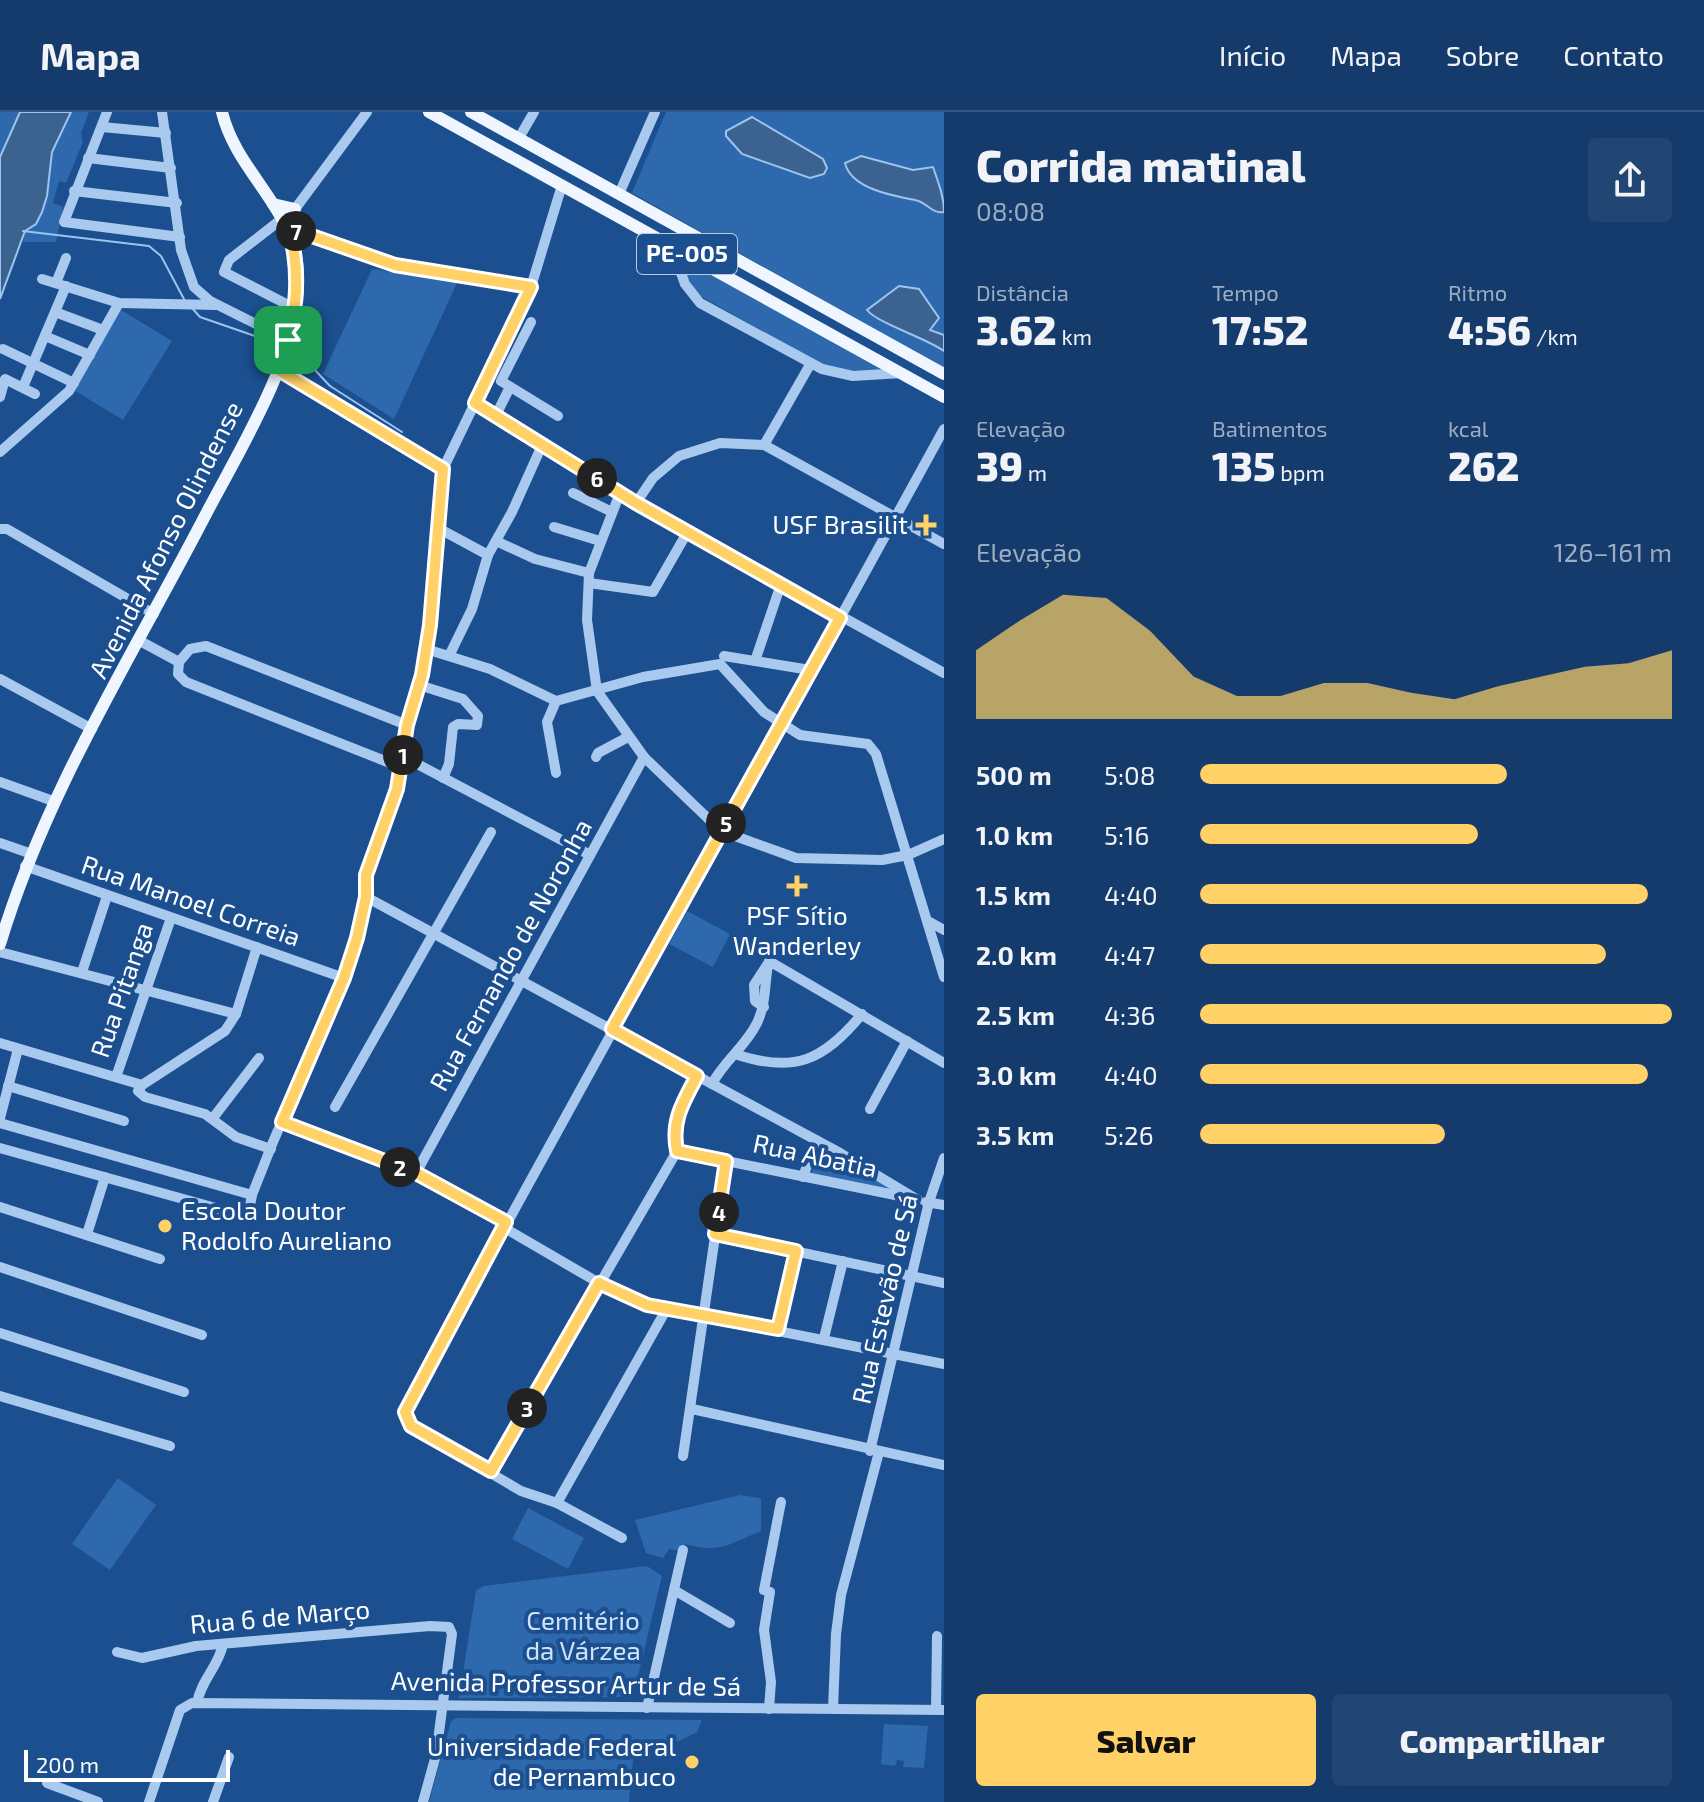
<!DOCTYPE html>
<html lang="pt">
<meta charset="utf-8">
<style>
body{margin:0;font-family:"Exo 2",sans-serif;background:#214673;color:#f1f3f6;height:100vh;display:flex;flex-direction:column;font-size:30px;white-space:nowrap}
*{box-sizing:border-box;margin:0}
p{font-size:26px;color:#9dadc1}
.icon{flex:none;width:44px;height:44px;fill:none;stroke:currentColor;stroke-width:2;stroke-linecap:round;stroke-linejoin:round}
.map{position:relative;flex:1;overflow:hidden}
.panel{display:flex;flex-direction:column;background:#143b6b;width:760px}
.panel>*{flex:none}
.scale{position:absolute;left:24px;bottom:20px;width:206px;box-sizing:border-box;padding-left:8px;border:4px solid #fff;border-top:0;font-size:22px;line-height:28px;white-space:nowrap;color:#fff;-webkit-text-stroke:6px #1b4f8f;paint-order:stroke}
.pin{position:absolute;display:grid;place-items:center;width:68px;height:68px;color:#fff;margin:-34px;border-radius:16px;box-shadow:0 4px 12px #0006}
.km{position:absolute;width:40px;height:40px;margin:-20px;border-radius:50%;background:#222;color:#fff;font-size:22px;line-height:40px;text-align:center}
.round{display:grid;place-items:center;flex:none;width:84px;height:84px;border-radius:8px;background:#214673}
.headline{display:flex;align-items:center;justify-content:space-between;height:136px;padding:0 32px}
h1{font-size:44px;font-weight:800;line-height:60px}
.metrics{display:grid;grid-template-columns:repeat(3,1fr);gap:12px;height:136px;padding:8px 32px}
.metrics div{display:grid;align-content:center}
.metrics b{font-size:40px;font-weight:800}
.metrics small{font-size:22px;font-weight:400}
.metrics p{font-size:22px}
.chart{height:224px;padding:16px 32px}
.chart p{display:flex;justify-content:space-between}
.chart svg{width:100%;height:144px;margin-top:8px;fill:#ffd166;opacity:.7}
.primary-button{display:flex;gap:16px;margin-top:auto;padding:16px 32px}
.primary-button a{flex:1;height:92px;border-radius:8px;background:#ffd166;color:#111;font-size:32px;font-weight:800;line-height:92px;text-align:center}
.primary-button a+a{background:#214673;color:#f1f3f6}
ul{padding:0 32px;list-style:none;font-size:26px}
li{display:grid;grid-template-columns:128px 96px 1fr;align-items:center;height:60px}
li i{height:20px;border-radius:10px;background:#ffd166}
header{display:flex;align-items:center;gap:48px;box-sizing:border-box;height:112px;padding:0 40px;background:#143b6b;border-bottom:2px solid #33557e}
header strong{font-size:38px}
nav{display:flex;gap:44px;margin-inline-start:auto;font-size:28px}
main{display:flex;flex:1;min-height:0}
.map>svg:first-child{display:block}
.green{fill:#2e69ad}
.water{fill:#3c6290;stroke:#9cc4f0;stroke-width:2}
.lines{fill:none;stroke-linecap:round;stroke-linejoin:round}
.stream{stroke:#9cc4f0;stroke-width:2}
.minor{stroke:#a9c9ee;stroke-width:10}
.major{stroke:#f0f6ff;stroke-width:12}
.route-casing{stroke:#fff;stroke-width:16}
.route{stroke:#ffd166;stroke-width:10}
.poi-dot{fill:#ffd166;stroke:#1b4f8f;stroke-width:3}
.labels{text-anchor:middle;stroke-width:8;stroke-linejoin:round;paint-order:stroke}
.shield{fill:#1b4f8f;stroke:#bbcadd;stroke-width:2}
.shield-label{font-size:24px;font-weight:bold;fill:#fff}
.poi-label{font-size:26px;fill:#fff;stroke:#1b4f8f;text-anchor:end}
.street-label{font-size:26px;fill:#fff;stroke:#1b4f8f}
.park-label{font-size:26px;fill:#cfe3fa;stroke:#1b4f8f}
</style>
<header>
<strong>Mapa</strong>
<nav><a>Início</a><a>Mapa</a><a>Sobre</a><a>Contato</a></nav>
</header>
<main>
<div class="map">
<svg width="944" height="1690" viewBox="0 0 944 1690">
<rect width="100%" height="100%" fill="#1b4f8f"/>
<g class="green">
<path d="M 0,0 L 20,0 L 0,45 Z"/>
<path d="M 71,0 L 89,0 L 81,21 L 83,30 L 66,71 L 59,69 L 53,91 L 63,95 L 56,130 L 23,130 L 25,119 L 42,100 L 47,84 L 52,40 Z"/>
<path d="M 666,0 L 944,0 L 944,256 L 632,81 Z"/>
<path d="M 679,146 L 681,145 L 887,260 L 841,258 L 823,253 L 695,181 Z"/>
<path d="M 372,157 L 458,169 L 394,307 L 323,262 Z"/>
<path d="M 121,198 L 172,229 L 123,308 L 72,277 Z"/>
<path d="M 687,799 L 730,822 L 713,855 L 669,832 Z"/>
<path d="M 825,1040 L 898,1080 L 810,1063 L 820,1042 Z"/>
<path d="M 118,1366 L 156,1393 L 110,1458 L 72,1432 Z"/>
<path d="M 740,1383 L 761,1386 L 761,1419 C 729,1432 720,1442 685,1432 L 680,1439 L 669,1437 L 663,1446 L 646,1441 L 635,1408 Z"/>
<path d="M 528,1396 L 584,1426 L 568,1457 L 512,1427 Z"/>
<path d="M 647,1454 L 662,1464 L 633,1585 L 459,1586 L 476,1478 L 484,1474 Z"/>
<path d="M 457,1606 L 702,1608 L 697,1620 L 679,1629 L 647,1628 L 645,1648 L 633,1647 L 629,1690 L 429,1690 L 451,1609 Z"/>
<path d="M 884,1612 L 928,1614 L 924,1656 L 903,1655 L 904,1649 L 897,1648 L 895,1654 L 881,1652 Z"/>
</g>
<g class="water">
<path d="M 20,0 L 71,0 L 52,40 L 47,84 L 42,100 L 36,112 L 25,119 L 0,187 L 0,45 Z"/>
<path d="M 752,5 L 823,47 L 827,56 L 824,62 L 810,66 L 742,42 L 726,24 L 726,19 Z"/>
<path d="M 861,44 L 913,58 L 933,55 C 938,70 944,84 944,100 C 931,102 927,90 915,88 C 894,84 851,77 845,51 Z"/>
<path d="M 899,174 L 919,177 L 939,206 L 930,218 L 944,223 L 944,239 C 926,226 877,211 867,198 Z"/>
</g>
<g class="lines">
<g class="stream">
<path d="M 23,119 L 149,134 L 161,144 L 185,189"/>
<path d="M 192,196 L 200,205 L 281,233"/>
<path d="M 291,237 L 297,239 L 330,274 L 402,320"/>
</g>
<g class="minor">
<path d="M 107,0 L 64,110 L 180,125"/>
<path d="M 162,0 L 181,138 L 194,175 L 210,189 L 288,228"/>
<path d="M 367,0 L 295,97 L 289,116 L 395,153 L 531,175"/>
<path d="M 102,15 L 166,21"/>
<path d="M 519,26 L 534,0"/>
<path d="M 88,46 L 171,56"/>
<path d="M 74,79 L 177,91"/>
<path d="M 619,82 L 655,0"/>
<path d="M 283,106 L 229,148 L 224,160 L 296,197"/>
<path d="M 671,133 L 685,172 L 700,191 L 822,257 L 853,264 L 902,261"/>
<path d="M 42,167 L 119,191 L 216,193"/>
<path d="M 56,171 L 66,146"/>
<path d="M 55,200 L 103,218"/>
<path d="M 531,210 L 501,269 L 558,304"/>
<path d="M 45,224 L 90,243"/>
<path d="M 3,237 L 74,271"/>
<path d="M 277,257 L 443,357"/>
<path d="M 23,275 L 66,174"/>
<path d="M 0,285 L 5,267 L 35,282"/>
<path d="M 475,291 L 636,391 L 944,561"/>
<path d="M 496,303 L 510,275"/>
<path d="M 764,333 L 811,251"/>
<path d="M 0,340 L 69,279 L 119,191"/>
<path d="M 573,381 L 612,400"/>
<path d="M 620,381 L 589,461 L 587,508 L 597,579 L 644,645 L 721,719 L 796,746 L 882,748 L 908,743 L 944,727"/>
<path d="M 636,391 L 653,366 L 679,344 L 720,331 L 764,333 L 944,432"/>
<path d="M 554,415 L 600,429"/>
<path d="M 438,416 L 488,443"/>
<path d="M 0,417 L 7,417 L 154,502"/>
<path d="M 496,429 L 535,447 L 589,461"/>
<path d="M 589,471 L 653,480 L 688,419"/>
<path d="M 140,529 L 179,550"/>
<path d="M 426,537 L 490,557 L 556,589 L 643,565 L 720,552 L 764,600 L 800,623 L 868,632 L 876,642 L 944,865"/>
<path d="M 450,542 L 472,497 L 488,443 L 512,400 L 543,331"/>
<path d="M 724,544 L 810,558"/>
<path d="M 755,549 L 781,472"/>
<path d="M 179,550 L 178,562 L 186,570 L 400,655"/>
<path d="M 179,550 L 190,537 L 206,534 L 407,613"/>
<path d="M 0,567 L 92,617"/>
<path d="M 419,573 L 463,587 L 478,604 L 477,613 L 458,612 L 453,615 L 449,652 L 443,666"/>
<path d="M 402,644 L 590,743"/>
<path d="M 596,645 L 598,641 L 628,625"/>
<path d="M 556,661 L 547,610 L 556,589"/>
<path d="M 0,670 L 53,689"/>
<path d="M 0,731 L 29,741"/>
<path d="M 25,754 L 344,866"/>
<path d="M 366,785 L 840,1041 L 918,1088"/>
<path d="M 928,809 L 944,818"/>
<path d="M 0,840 L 236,902"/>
<path d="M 82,860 L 107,784"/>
<path d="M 764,895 L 755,889 L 754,873 L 767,853"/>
<path d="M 0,931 L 142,973"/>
<path d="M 735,942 C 794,962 823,949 862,902"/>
<path d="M 116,965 L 171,806"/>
<path d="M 712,972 C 724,949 746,934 757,911 C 767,890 764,869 769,849 L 944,951"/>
<path d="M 142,973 L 225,919 L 236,902 L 257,835"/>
<path d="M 142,973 L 138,979 L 145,985 L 205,1002 L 236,1025 L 271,1037"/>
<path d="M 8,974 L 124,1009"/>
<path d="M 335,995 L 491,720"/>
<path d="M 870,997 L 907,929"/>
<path d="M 0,1006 L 18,937"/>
<path d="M 213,1006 L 259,946"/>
<path d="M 282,1010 L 416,1061 L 506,1110"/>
<path d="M 0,1011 L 252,1083"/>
<path d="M 0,1036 L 248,1105 L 252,1083 L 273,1030 L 344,866 L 357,826 L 366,785 L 366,763 L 397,677 L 407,613 L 422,563 L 430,513 L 443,357 L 531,175 L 562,73"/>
<path d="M 677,1039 L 910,1086"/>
<path d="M 416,1061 L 644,645"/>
<path d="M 803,1065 L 816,1028"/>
<path d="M 926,1090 L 944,1093"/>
<path d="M 0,1095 L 160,1147"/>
<path d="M 503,1115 L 599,1171 L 647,1193 L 944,1252"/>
<path d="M 87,1122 L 105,1065"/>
<path d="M 715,1122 L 944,1171"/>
<path d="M 0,1155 L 202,1223"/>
<path d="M 778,1217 L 796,1139"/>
<path d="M 0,1221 L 184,1280"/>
<path d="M 824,1226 L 843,1149"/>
<path d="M 0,1284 L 170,1334"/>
<path d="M 692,1297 L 944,1353"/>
<path d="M 870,1339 L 929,1090 L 944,1046"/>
<path d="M 683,1344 L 726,1049"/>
<path d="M 491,1359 L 677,1039 L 674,1013 L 697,964"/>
<path d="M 557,1391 L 666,1198"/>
<path d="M 622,1426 L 557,1391 L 521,1379 L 411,1314 L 405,1305 L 407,1293 L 944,317"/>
<path d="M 674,1478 L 730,1511"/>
<path d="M 117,1540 L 142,1546 L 196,1534 L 430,1514 L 449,1515 L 452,1522 L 436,1643 L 423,1690"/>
<path d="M 197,1591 C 201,1568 219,1554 223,1532"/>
<path d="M 647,1596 L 683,1438"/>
<path d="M 769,1597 L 771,1570 L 764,1518 L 770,1480 L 764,1478 L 781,1390"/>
<path d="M 833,1597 L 836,1522 L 841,1483 L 879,1340"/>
<path d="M 936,1598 L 937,1524"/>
<path d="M 47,1671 L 98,1690"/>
<path d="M 149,1690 L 180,1598 L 192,1591 L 944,1598"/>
<path d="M 213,1690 L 229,1645"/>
</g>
<g class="major">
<path d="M 429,0 L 944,285"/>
<path d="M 471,0 L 944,262"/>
<path d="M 273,92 L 295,97"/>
<path d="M 0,832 C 46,679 133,543 206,402 C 242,333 301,241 298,161 C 296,97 236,60 222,0"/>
</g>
</g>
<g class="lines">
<g class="route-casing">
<path id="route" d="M 289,116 L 395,153 L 531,175 L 475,291 L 636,391 L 840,506 L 612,917 L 697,964 C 683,990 671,1009 677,1039 L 726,1049 L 715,1122 L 796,1139 L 778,1217 L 647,1193 L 599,1171 L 491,1359 L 411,1314 L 405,1300 L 506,1110 L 416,1061 L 282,1010 L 344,866 L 357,826 L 366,785 L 366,763 L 397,677 L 407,613 L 422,563 L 430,513 L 443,357 L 277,257 C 297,209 302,166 289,116 Z"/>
</g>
<use href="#route" class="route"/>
</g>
<g class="poi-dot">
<path d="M922 401h8v8h8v8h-8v8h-8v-8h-8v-8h8z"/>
<path d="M793 762h8v8h8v8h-8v8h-8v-8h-8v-8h8z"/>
<circle cx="165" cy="1114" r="8"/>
<circle cx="692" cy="1650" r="8"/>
</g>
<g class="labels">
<rect class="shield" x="637" y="122" width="100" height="40" rx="6"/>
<g class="shield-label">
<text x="687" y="150">PE-005</text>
</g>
<g class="poi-label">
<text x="908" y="422">USF Brasilit</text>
<text x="797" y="813" text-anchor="middle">PSF Sítio<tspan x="797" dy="30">Wanderley</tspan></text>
<text x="181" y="1108" text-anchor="start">Escola Doutor<tspan x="181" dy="30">Rodolfo Aureliano</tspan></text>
<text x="676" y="1644">Universidade Federal<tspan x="676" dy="30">de Pernambuco</tspan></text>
</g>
<g class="street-label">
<text transform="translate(166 428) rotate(-63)" y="9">Avenida Afonso Olindense</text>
<text transform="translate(191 789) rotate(19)" y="9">Rua Manoel Correia</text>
<text transform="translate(511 843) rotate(-61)" y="9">Rua Fernando de Noronha</text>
<text transform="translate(122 878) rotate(-71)" y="9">Rua Pitanga</text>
<text transform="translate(815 1044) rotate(12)" y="9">Rua Abatia</text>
<text transform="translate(885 1187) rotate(-77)" y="9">Rua Estevão de Sá</text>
<text transform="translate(280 1505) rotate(-5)" y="9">Rua 6 de Março</text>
<text transform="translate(566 1572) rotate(1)" y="9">Avenida Professor Artur de Sá</text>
</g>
<g class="park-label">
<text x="583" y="1518">Cemitério<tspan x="583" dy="30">da Várzea</tspan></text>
</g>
</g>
</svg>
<div class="scale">200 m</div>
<div class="pin" style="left:288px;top:228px;background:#1e9e55"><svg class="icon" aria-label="arrive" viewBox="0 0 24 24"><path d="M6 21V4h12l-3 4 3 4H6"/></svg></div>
<b class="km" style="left:403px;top:643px">1</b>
<b class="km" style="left:400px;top:1055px">2</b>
<b class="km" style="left:527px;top:1296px">3</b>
<b class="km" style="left:719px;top:1100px">4</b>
<b class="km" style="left:726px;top:711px">5</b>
<b class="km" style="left:597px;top:366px">6</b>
<b class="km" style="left:296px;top:119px">7</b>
</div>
<section class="panel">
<div class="headline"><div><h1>Corrida matinal</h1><p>08:08</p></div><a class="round"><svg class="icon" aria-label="share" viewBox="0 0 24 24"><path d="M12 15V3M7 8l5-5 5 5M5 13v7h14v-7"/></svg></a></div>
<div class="metrics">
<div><p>Distância</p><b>3.62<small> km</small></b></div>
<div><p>Tempo</p><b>17:52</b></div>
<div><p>Ritmo</p><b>4:56<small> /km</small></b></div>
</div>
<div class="metrics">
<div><p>Elevação</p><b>39<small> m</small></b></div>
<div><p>Batimentos</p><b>135<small> bpm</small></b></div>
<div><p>kcal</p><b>262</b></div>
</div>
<div class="chart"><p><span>Elevação</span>126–161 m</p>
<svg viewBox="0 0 160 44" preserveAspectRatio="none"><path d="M0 44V23L10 14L20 6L30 7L40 17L50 31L60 37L70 37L80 33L90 33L100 36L110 38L120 34L130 31L140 28L150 27L160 23V44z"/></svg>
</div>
<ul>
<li><b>500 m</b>5:08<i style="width:65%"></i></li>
<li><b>1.0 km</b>5:16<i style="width:59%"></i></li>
<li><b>1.5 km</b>4:40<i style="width:95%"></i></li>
<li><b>2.0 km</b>4:47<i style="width:86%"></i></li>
<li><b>2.5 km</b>4:36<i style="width:100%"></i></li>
<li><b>3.0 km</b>4:40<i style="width:95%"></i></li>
<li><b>3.5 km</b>5:26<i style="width:52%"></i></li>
</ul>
<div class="primary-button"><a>Salvar</a><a>Compartilhar</a></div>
</section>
</main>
